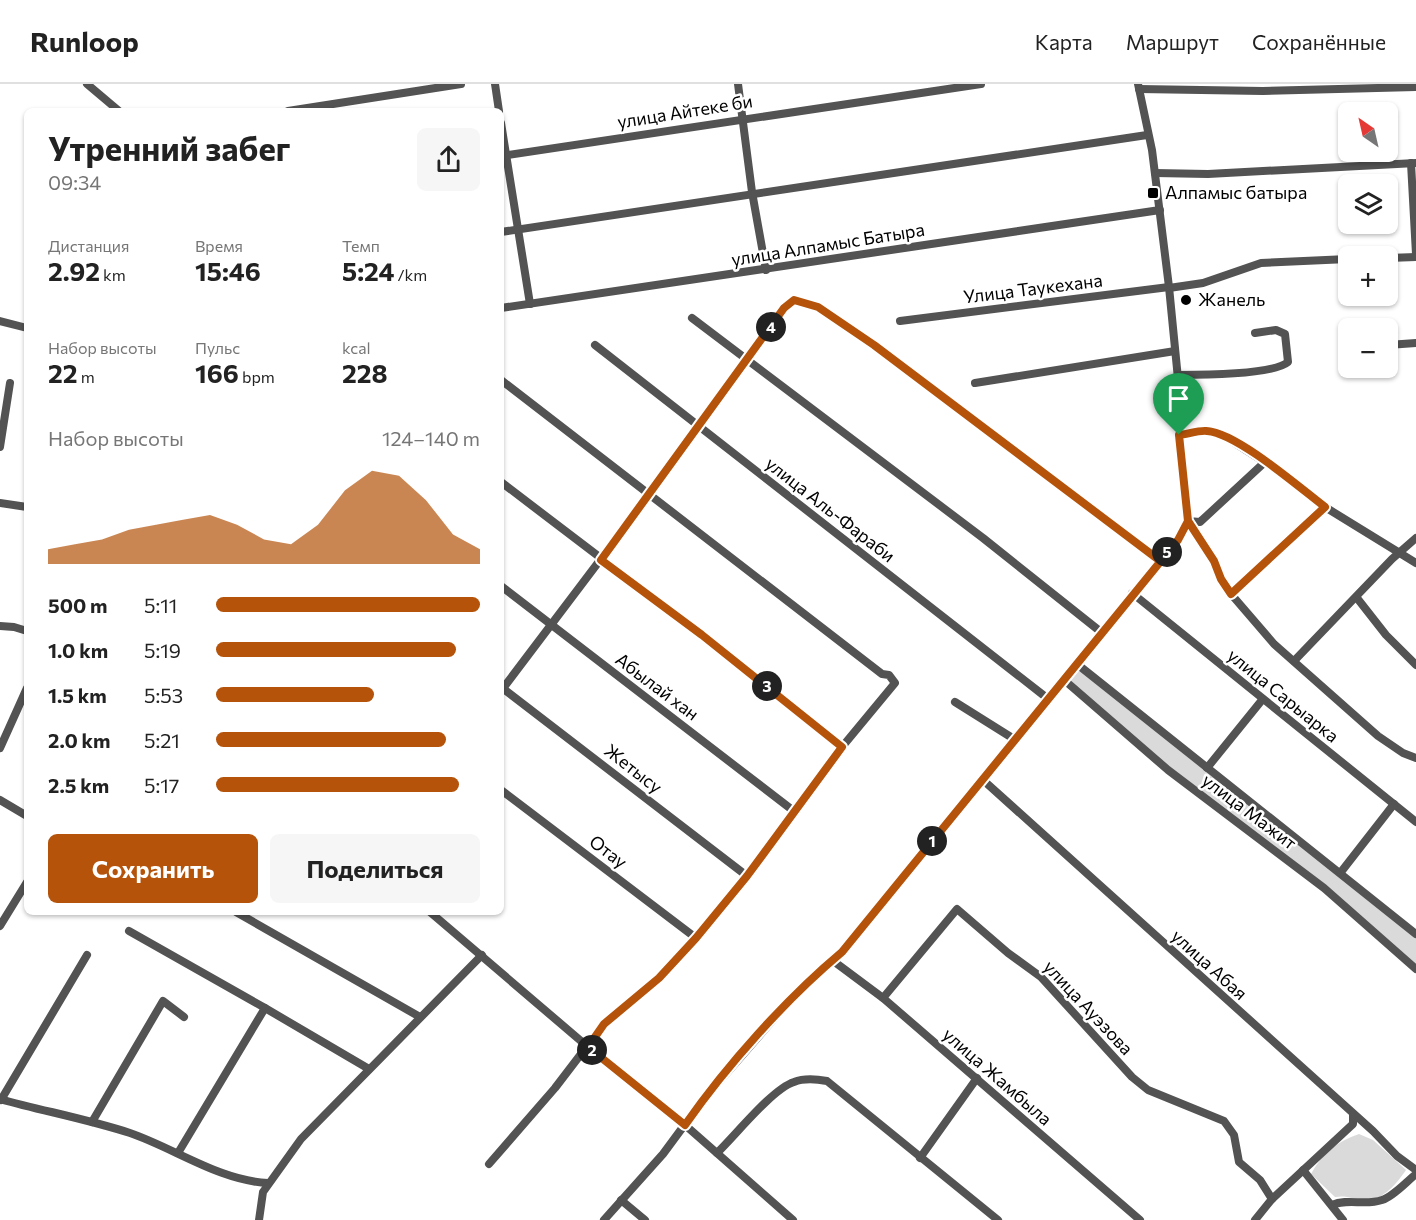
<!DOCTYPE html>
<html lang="ru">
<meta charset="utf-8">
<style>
body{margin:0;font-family:Commissioner,sans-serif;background:#f6f6f6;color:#222;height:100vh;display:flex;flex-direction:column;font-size:22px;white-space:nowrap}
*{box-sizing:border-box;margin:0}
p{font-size:20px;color:#767676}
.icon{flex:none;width:33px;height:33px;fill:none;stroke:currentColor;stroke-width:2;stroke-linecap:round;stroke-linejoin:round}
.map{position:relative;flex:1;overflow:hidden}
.drawer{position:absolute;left:24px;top:24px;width:480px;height:807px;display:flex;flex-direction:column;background:#fff;border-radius:9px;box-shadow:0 2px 4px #0004}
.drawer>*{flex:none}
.needle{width:39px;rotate:326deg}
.tools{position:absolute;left:1338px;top:18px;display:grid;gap:12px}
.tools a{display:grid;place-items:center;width:60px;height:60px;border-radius:9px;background:#fff;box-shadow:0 2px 4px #0004;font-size:30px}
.pin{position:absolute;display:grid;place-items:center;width:51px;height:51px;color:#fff;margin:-62px -26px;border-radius:50% 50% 50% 0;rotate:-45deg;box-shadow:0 0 6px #0007}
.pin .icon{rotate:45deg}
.km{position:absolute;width:30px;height:30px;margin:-15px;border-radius:50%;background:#222;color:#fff;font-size:16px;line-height:30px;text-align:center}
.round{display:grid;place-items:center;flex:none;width:63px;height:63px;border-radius:9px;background:#f6f6f6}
.overview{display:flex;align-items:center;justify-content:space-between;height:102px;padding:0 24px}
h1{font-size:33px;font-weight:700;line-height:45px}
.stats{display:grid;grid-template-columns:repeat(3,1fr);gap:9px;height:102px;padding:6px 24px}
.stats div{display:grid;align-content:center}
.stats b{font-size:26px;font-weight:700}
.stats small{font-size:16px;font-weight:400}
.stats p{font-size:16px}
.chart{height:168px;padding:12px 24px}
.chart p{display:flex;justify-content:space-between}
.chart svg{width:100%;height:108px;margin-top:6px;fill:#b45309;opacity:.7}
.primary-button{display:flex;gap:12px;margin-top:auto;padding:12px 24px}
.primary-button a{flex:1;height:69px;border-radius:9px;background:#b45309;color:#fff;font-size:24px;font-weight:700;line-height:69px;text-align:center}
.primary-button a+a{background:#f6f6f6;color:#222}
ul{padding:0 24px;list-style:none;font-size:20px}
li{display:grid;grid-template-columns:96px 72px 1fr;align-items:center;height:45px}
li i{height:15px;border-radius:8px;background:#b45309}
header{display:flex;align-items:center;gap:36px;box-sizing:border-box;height:84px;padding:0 30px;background:#fff;border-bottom:2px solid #e0e0e0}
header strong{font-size:28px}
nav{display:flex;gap:33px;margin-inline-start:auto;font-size:21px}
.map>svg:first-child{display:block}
.green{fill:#dadada}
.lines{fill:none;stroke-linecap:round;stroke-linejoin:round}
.minor{stroke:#535353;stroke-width:8}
.route-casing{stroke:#fff;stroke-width:12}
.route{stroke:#b45309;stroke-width:8}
.poi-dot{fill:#000;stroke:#fff;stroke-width:2}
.labels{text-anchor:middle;stroke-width:5;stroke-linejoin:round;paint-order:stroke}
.street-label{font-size:18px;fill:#000;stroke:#fff}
.poi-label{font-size:18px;fill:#000;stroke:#fff;text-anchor:start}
</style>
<header>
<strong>Runloop</strong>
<nav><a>Карта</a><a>Маршрут</a><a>Сохранённые</a></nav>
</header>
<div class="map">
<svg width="1416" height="1136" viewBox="0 0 1416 1136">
<rect width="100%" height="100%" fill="#fff"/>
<g class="green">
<path d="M 1075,578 L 1416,851 L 1416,888 L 1324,805 L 1099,627 L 1065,590 Z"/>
<path d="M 1359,1050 L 1373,1056 L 1406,1086 C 1397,1099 1382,1118 1364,1116 C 1352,1115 1347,1111 1335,1113 L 1311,1090 C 1322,1070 1337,1057 1359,1050 Z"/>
</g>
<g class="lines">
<g class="minor">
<path d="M 87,0 L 119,27"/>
<path d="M 495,0 L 499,27"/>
<path d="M 738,0 L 752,108 L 766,186"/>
<path d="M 1138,0 L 1152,66 L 1169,203 L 1179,305 L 1179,344 L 1188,437 L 1214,477 L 1221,495 L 1231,510 L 1274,560 L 1378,652 L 1403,669 L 1416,674"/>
<path d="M 1139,5 L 1263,7 L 1416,3"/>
<path d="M 288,27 L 461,0"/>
<path d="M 501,39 L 530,220"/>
<path d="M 501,72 L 981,0"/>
<path d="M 1411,79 L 1416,170"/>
<path d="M 1155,89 L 1208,90 L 1416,79"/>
<path d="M 501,148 L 1147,51"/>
<path d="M 1388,174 L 1416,173"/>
<path d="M 1169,204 L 1203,199 L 1261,179 L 1348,175"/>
<path d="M 501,224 L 1160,126"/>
<path d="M 692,234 L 983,454 L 1101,548"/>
<path d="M 0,237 L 27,244"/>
<path d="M 900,237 L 1169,203"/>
<path d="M 595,261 L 1047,614"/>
<path d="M 1388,261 L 1416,259"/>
<path d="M 1178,291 C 1200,291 1273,291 1288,278 L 1285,250 L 1276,246 L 1255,249"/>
<path d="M 975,299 L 1175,267"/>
<path d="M 1179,351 L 1207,347 L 1222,351 L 1269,381 L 1325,423 L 1416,479"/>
<path d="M 0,363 L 10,299"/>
<path d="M 501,398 L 702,551 L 842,663"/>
<path d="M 0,419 L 27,423"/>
<path d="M 1188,437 L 1200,438 L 1265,378"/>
<path d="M 501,502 L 795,728"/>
<path d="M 1132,509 L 1416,738"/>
<path d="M 1231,510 L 1325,423"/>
<path d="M 1357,514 L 1386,551 L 1416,581"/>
<path d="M 0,542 L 14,543 L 27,547"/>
<path d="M 1294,577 L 1392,475 L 1416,454"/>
<path d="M 1077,580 L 1416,850"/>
<path d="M 1063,595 L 1168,686 L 1324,804 L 1416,885"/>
<path d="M 501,603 L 747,792"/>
<path d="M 501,607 L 650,410 L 784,224 L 794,216 L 818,223 L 874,261 L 1159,476"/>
<path d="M 955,618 L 1014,655"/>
<path d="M 0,664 L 27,604"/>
<path d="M 1207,684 L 1262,616"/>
<path d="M 983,696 L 1373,1047 L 1397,1072 L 1416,1086"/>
<path d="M 501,706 L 696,854"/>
<path d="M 0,716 L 27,732"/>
<path d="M 1341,788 L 1394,720"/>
<path d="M 236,828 L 420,933"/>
<path d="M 430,828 L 588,963 L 685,1041 L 793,1136"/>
<path d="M 0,842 L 27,798"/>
<path d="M 129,847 L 265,924 L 178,1069"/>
<path d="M 832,876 L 883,914 L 1140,1136"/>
<path d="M 883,914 L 957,825 L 1008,869 L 1041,893 L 1132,993 L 1148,1006 L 1224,1037 L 1234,1051 L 1239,1078 L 1260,1096 L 1272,1115"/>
<path d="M 265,924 L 369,985"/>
<path d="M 0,1015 C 43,1027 87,1035 130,1049 C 174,1064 220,1097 268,1099"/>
<path d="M 1,1016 L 87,871"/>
<path d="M 92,1038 L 163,917 L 184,933"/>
<path d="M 717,1069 C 735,1052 772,1005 794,998 C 804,994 816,995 827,997 L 998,1136"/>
<path d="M 920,1074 L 977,994"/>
<path d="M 489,1080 L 555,1004 L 604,940 L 659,894 L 696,854 L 747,792 L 842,663 L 895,599 L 889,591 L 882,590 L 501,296"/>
<path d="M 1303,1086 L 1343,1136"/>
<path d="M 621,1116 L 645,1136"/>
<path d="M 1332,1121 C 1348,1114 1365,1122 1382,1116 C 1394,1112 1406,1098 1416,1090"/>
<path d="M 259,1136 L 263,1108 L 301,1055 L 482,871"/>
<path d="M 604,1136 L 663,1070 L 700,1020 L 779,929 L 823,883 L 842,868 L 1178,456 L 1188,437"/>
<path d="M 1255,1136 L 1272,1115 L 1353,1040 L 1353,1031"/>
</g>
</g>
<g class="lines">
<g class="route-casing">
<path id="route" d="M 1179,351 L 1188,437 L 1178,456 L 842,868 C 786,915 727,981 685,1041 L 588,963 L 604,940 L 659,894 L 696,854 L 747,792 L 842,663 L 702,551 L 601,476 L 784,224 L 794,216 L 818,223 L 874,261 L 1159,476 L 1178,456 L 1188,437 L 1214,477 L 1221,495 L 1231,510 L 1325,423 C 1300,404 1237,349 1207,347 C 1199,346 1188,350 1179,351"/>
</g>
<use href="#route" class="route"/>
</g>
<g class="poi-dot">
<rect x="1147" y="103" width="12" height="12" rx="3"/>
<circle cx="1186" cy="216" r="6"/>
</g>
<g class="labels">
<g class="street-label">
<text transform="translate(685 28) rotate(-9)" y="6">улица Айтеке би</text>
<text transform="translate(828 161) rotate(-9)" y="6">улица Алпамыс Батыра</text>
<text transform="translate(1033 205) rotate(-7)" y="6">Улица Таукехана</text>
<text transform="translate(830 426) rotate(38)" y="6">улица Аль-Фараби</text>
<text transform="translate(657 603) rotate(37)" y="6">Абылай хан</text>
<text transform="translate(1283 612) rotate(39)" y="6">улица Сарыарка</text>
<text transform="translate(633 685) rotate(38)" y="6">Жетысу</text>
<text transform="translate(1249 728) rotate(37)" y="6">улица Мажит</text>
<text transform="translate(608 768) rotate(37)" y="6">Отау</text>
<text transform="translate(1209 881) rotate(42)" y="6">улица Абая</text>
<text transform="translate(1088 924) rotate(47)" y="6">улица Ауэзова</text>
<text transform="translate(997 993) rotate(41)" y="6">улица Жамбыла</text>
</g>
<g class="poi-label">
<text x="1165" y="115">Алпамыс батыра</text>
<text x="1198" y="222">Жанель</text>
</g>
</g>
</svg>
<div class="tools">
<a><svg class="needle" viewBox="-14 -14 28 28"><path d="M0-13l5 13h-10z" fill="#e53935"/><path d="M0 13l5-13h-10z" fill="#767676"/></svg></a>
<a><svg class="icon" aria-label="layers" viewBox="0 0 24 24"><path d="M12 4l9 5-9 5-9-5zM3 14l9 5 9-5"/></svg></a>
<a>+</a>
<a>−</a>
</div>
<div class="pin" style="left:1179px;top:351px;background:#1e9e55"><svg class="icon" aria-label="arrive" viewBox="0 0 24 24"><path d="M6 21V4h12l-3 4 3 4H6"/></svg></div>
<b class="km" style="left:932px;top:757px">1</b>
<b class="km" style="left:592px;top:966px">2</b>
<b class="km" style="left:767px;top:602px">3</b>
<b class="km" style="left:771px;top:243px">4</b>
<b class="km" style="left:1167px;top:468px">5</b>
<section class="drawer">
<div class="overview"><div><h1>Утренний забег</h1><p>09:34</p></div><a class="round"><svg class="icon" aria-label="share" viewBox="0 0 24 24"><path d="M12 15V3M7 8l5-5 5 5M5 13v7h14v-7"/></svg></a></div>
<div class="stats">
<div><p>Дистанция</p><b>2.92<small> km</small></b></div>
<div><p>Время</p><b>15:46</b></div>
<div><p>Темп</p><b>5:24<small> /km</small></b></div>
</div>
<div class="stats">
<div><p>Набор высоты</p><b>22<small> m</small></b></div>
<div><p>Пульс</p><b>166<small> bpm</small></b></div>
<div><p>kcal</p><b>228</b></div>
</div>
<div class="chart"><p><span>Набор высоты</span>124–140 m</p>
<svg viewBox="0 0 160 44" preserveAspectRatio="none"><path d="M0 44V38L10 36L20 34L30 30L40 28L50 26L60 24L70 28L80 34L90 36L100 28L110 14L120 6L130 8L140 18L150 32L160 38V44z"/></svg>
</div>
<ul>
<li><b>500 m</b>5:11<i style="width:100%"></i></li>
<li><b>1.0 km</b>5:19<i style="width:91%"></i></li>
<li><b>1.5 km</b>5:53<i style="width:60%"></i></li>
<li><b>2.0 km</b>5:21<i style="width:87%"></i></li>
<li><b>2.5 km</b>5:17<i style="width:92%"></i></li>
</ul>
<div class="primary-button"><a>Сохранить</a><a>Поделиться</a></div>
</section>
</div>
